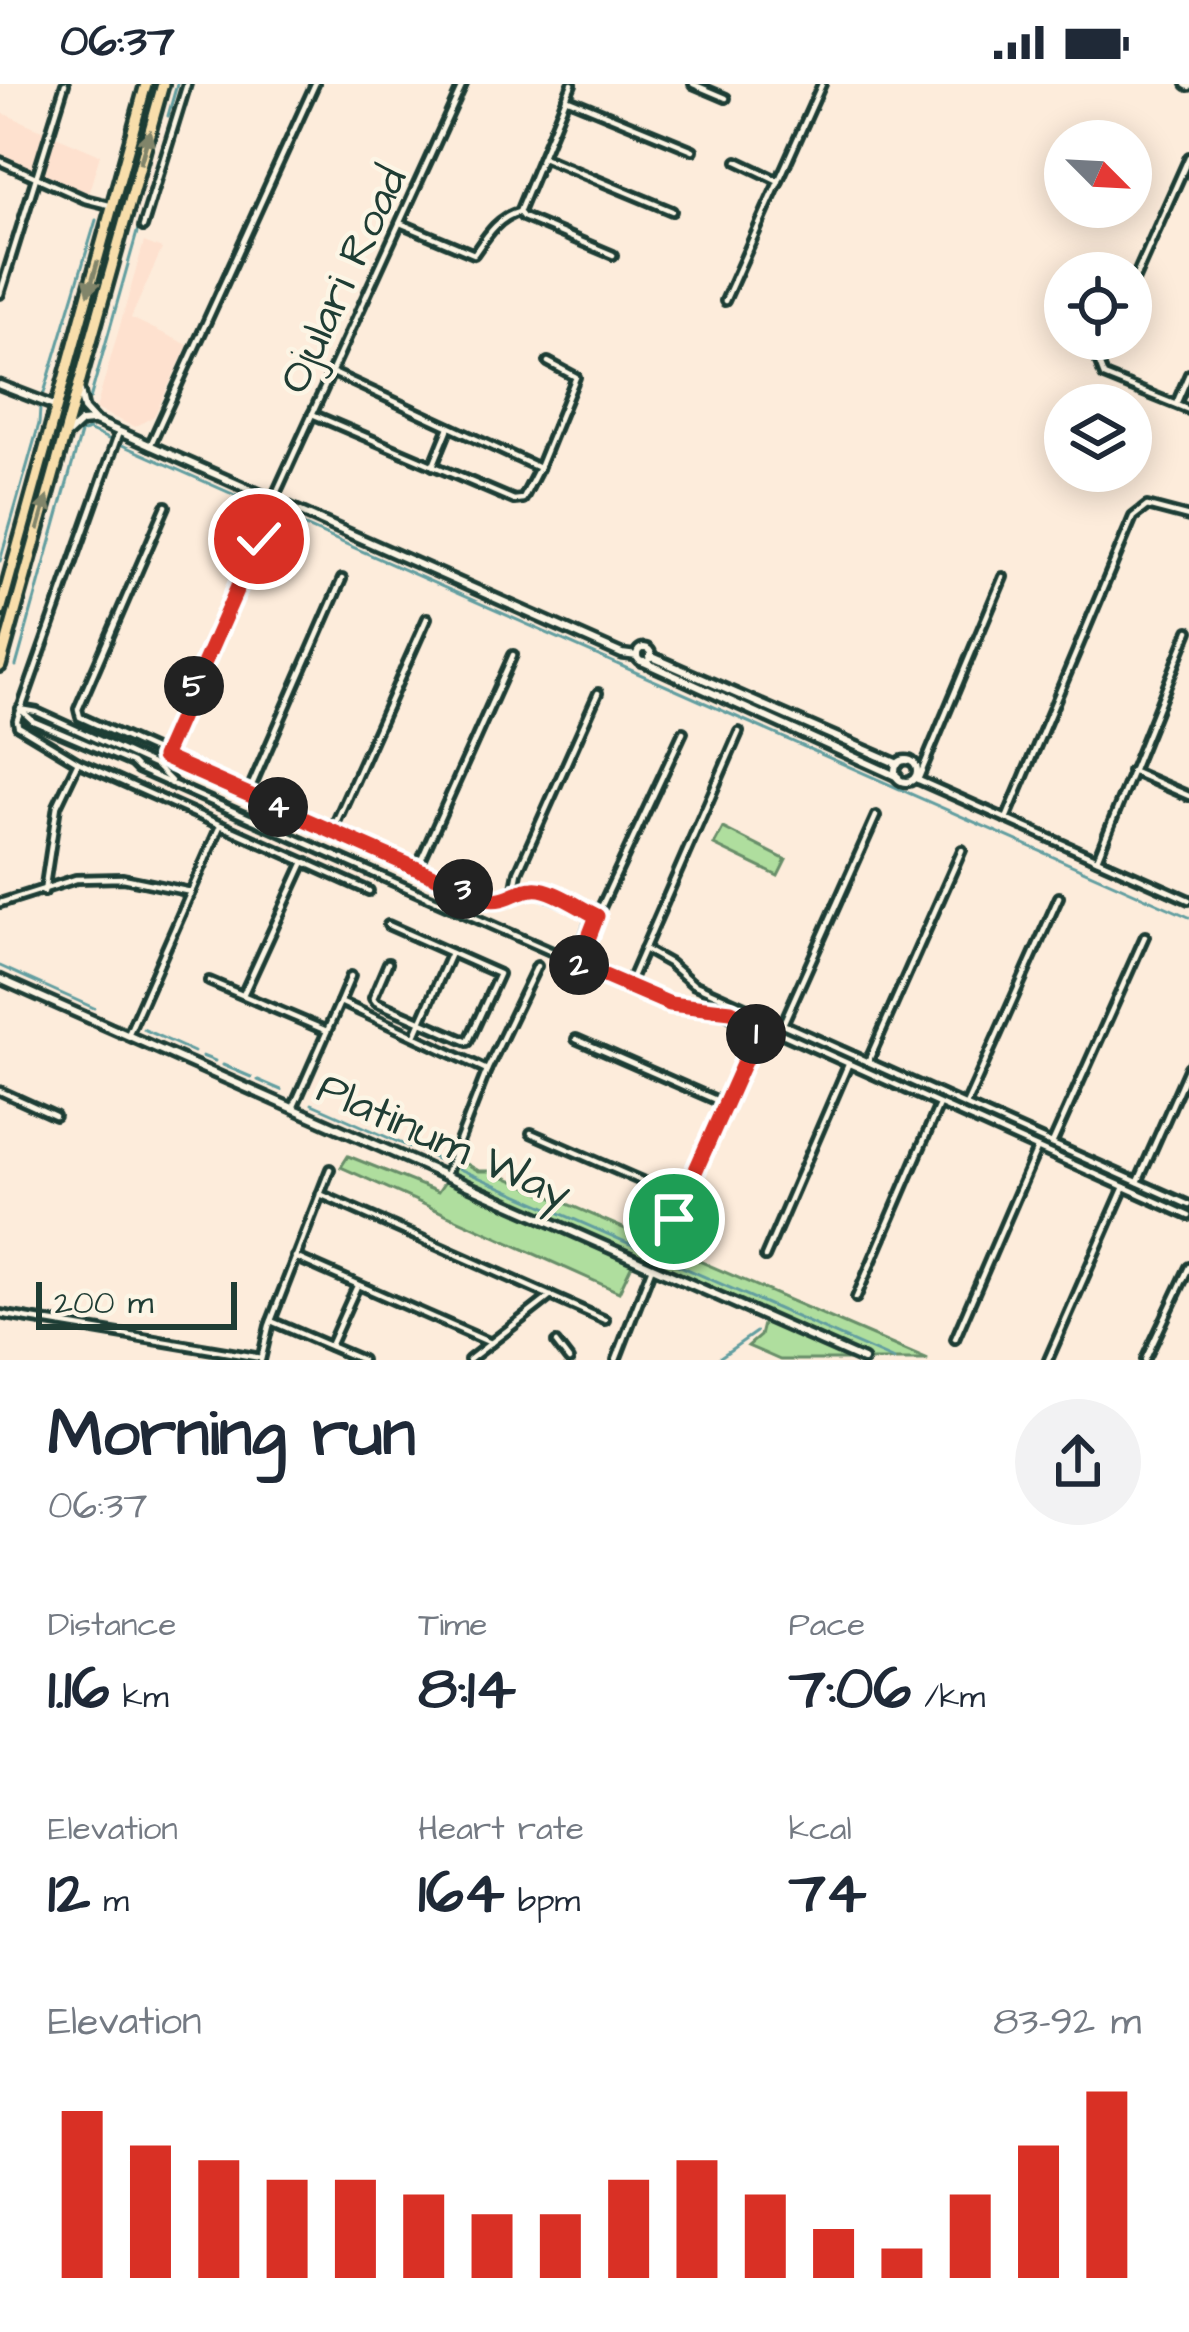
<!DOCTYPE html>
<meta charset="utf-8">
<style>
body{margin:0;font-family:"Architects Daughter",sans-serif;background:#f2f2f3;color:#1f2937;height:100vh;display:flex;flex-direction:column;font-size:45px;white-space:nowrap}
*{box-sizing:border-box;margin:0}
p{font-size:39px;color:#747a83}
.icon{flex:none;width:66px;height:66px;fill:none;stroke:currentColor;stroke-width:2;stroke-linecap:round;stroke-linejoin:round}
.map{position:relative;height:1276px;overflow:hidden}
.panel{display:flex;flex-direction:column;background:#fff;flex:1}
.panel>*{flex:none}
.needle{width:78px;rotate:114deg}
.buttons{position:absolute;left:1044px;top:36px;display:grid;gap:24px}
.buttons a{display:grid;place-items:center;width:108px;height:108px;border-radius:50%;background:#fff;box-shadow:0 6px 30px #0003;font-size:60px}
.scale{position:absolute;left:36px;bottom:30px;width:201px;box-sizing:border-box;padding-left:12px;border:6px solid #1f3d34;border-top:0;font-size:33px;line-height:42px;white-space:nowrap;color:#1f3d34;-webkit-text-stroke:9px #fcf5e5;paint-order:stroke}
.pin{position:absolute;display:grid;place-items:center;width:102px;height:102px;color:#fff;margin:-51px;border:6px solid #fff;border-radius:50%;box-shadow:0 3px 12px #0007}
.km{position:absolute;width:60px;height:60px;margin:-30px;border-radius:50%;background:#222;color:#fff;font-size:33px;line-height:60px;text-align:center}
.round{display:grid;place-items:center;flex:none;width:126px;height:126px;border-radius:63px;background:#f2f2f3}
.overview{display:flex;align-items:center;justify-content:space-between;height:204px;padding:0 48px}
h1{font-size:66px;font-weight:800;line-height:90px}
.metrics{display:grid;grid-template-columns:repeat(3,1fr);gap:18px;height:204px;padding:12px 48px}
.metrics div{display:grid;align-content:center}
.metrics b{font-size:60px;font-weight:800}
.metrics small{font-size:33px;font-weight:400}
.metrics p{font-size:33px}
.chart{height:336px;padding:24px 48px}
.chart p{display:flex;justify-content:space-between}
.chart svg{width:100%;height:216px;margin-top:12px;stroke:#d93025;stroke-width:6}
.status{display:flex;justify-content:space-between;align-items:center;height:84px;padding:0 60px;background:#fff;direction:ltr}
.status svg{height:33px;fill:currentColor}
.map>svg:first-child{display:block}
.built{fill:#fee1cf}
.green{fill:#afde9e;stroke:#678e69;stroke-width:3}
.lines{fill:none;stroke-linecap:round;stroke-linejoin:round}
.stream{stroke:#629ea0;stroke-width:3}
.minor-casing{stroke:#1f3d34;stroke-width:14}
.tertiary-casing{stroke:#1f3d34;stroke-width:15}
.secondary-casing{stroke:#1f3d34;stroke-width:16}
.trunk-casing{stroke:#1f3d34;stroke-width:18}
.minor{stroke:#fcf5e5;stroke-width:4.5}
.tertiary{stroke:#fcf5e5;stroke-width:6}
.secondary{stroke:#fcf5e5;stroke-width:8}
.trunk{stroke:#f8deab;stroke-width:9}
.oneway{fill:#81856a}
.route-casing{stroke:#fff;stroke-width:24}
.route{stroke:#d93025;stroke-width:15}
.labels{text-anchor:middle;stroke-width:9;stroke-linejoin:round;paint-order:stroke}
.street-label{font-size:45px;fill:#1f3d34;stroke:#fcf5e5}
</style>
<div class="status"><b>06:37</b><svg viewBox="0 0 49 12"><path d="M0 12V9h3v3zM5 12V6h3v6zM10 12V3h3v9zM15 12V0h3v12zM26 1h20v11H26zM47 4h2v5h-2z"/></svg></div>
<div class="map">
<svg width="1189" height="1276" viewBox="0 0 1189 1276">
<rect width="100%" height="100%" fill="#fdecdb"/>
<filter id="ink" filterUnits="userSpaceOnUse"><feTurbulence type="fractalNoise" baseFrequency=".00833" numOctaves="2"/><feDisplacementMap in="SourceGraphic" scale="24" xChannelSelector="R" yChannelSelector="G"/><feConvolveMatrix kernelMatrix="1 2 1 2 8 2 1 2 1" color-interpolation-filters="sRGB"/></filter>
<g filter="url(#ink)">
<g class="built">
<path d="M 0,28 L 100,71 L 88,111 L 0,72 Z"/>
<path d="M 144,158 L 162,165 L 131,234 L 188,261 L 154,332 L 135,343 L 96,325 Z"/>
</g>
<g class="green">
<path d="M 723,744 L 786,776 L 778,792 L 714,761 Z"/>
<path d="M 348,1072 L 438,1108 L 460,1076 L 479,1087 L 491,1087 L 928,1276 L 780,1276 L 748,1262 L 760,1252 L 766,1228 L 636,1172 L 619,1208 L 341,1083 Z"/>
</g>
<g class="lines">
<g class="stream">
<path d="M 168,32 L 177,0"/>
<path d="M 44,309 L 96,136"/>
<path d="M 90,315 L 145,120"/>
<path d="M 0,477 L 39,340 L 40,324"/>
<path d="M 16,582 L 81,349 L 88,346 L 1189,833"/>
<path d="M 0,882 L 94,924"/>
<path d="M 143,945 L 194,968"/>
<path d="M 202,972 L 215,977"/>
<path d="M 223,981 L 251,993"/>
<path d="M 258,996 L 281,1006"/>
<path d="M 312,1020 L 441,1077"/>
<path d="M 455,1083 L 894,1276"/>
<path d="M 716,1276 L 756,1248"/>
</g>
<g class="minor-casing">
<g id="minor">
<path d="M 693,0 L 726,14"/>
<path d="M 566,14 L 693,66"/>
<path d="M 542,73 L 672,127"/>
<path d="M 0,77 L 85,115 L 113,122"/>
<path d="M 737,77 L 779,97"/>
<path d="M 519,128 L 523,133 L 613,171"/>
<path d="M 400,139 L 474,170 C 486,153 498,133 519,128 L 572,0"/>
<path d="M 143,143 L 187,0"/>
<path d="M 1131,203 L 1189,73"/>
<path d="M 0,210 L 65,0"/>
<path d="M 725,217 L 822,0"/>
<path d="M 1108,255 L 1099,279 L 1104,292 L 1189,326"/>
<path d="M 331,288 L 539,384 L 576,293 L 548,278"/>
<path d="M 1176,320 L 1189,290"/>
<path d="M 312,330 L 514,416 L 523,415 L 539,384"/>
<path d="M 119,348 L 17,636 L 18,642 L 78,678 L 304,778 L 243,911"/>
<path d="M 150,362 L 315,0"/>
<path d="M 433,382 L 449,343"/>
<path d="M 273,416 L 463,0"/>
<path d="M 166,422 L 78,625 L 80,633 L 486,815 L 505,817 L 533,805 L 597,832"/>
<path d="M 20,625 L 33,637 L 132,679 L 138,685 L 670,920 L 731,927 L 1189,1132"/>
<path d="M 20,625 L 37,628 L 156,682 L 171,697"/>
<path d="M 163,672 L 259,456"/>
<path d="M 1131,687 L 1189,712"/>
<path d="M 914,694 L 1189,816"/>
<path d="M 918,696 L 1003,493"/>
<path d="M 248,710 L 342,495"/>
<path d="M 1006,735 L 1133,433 L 1147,422 L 1189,433"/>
<path d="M 332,747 L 427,534"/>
<path d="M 1097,775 L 1189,547"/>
<path d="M 304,778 L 369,807"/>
<path d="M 417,785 L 513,571"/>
<path d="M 44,808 L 57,722 L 78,678"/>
<path d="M 519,811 L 515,803 L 518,788 L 598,609"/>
<path d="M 0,819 L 76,795 L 123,794 L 191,808"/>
<path d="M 644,865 L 669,879 L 693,900 L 1189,1121"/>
<path d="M 577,875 L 597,832"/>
<path d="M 388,879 L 373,914 L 376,918 L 468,958 L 499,890 L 388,841"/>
<path d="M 575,879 L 590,838 L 597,832 L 683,648"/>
<path d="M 209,897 L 327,947"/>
<path d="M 628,902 L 739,648"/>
<path d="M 340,918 L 351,892"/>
<path d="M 722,928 L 746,941 L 760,942"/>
<path d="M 783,940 L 876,732"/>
<path d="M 128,951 L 220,742"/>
<path d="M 415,951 L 451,869"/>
<path d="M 576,955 L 725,1020"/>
<path d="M 868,978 L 962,766"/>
<path d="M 0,1007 L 55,1032"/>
<path d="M 966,1021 L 1059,813"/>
<path d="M 294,1022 L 340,918 L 487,986"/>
<path d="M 531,1049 L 683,1115"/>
<path d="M 1052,1060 L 1145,852"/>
<path d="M 446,1091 L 487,986 L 537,882"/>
<path d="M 1138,1098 L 1189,983"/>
<path d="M 320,1110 L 605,1236"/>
<path d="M 674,1135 L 760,942"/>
<path d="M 295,1173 L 491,1259"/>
<path d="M 765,1173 L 848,981"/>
<path d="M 856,1214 L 939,1021"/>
<path d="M 0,1230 L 261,1274"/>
<path d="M 271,1237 L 362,1276"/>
<path d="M 955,1255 L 1037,1065"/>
<path d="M 556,1259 L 569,1276"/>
<path d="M 330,1262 L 357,1202"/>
<path d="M 261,1276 L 269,1242 L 330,1085"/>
<path d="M 469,1276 L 551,1212"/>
<path d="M 616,1276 L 652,1183"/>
<path d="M 1048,1276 L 1124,1103"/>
<path d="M 1145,1276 L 1189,1183"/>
</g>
</g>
<g class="tertiary-casing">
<g id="tertiary">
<path d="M 0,301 L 57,323"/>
<path d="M 80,307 L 84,325 L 95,337 L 622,570 L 637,572"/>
<path d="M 68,350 L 81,338 L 92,337"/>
<circle cx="644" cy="571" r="7"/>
<path d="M 650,572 L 898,680"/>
<path d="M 644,578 L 898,693"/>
<circle cx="906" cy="687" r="11"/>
<path d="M 0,895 L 863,1276"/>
</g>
</g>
<g class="secondary-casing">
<path id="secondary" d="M 1187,0 L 1189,1"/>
</g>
<g class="trunk-casing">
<g id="trunk">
<path d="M 0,527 L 146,0"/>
<path d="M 0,582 L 163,0"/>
</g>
</g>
<use href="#minor" class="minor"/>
<use href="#tertiary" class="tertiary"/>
<use href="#secondary" class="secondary"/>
<use href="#trunk" class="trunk"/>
</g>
<defs><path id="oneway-solid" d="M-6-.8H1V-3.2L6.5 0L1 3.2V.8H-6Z" transform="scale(3)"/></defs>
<g class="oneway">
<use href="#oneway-solid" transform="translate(145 63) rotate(-74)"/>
<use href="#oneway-solid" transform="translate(93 194) rotate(106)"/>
<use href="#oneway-solid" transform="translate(43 429) rotate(-74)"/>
</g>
</g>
<g class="lines" filter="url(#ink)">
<g class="route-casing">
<path id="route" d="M 259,455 L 163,673 L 486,815 C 507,819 514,806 533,805 C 551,803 580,824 597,832 L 585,863 L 574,879 L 670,920 L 731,927 L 760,942 L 674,1135"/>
</g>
<use href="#route" class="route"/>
</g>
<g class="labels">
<g class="street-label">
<text transform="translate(341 195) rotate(-65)" y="16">Ojulari Road</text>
<text transform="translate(445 1055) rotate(24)" y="16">Platinum Way</text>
</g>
</g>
</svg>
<div class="buttons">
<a><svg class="needle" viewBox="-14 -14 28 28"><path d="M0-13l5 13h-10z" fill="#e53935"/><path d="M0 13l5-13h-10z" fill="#747a83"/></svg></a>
<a><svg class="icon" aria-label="locate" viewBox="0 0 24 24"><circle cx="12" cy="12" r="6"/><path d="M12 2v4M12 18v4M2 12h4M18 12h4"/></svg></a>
<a><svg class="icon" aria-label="layers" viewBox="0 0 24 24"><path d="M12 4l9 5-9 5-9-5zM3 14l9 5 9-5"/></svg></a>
</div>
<div class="scale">200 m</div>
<div class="pin" style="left:674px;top:1135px;background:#1e9e55"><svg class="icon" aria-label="arrive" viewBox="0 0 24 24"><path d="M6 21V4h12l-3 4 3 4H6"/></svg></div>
<div class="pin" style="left:259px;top:455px;background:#d93025"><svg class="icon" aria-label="check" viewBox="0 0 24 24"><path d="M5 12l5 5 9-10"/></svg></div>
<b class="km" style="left:756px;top:950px">1</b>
<b class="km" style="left:579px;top:881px">2</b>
<b class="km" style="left:463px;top:805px">3</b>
<b class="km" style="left:278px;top:723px">4</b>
<b class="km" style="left:194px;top:602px">5</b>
</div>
<section class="panel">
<div class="overview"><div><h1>Morning run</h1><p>06:37</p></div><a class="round"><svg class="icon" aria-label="share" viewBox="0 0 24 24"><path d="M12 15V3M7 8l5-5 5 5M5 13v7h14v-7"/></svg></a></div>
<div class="metrics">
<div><p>Distance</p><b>1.16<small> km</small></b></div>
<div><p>Time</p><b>8:14</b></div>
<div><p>Pace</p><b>7:06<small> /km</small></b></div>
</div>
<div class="metrics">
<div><p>Elevation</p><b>12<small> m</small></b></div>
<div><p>Heart rate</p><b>164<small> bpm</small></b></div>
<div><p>kcal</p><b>74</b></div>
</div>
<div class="chart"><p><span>Elevation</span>83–92 m</p>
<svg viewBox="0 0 160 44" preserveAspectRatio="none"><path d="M5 44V10M15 44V17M25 44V20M35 44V24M45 44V24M55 44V27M65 44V31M75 44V31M85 44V24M95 44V20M105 44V27M115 44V34M125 44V38M135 44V27M145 44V17M155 44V6"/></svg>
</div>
</section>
